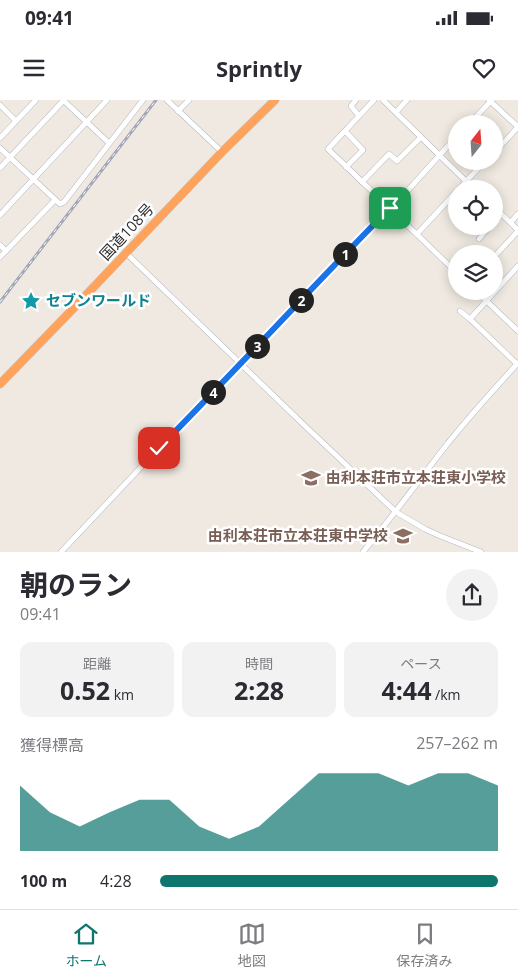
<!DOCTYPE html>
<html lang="ja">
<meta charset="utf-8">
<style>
body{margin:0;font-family:"Open Sans","Noto Sans JP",sans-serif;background:#f2f2f3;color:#2b2b33;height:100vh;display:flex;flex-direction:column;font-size:19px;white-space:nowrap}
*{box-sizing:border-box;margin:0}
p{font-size:16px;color:#7c7c81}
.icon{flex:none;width:28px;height:28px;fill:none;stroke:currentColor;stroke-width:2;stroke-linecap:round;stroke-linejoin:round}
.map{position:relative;height:452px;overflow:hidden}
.details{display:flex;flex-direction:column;background:#fff;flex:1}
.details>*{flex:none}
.needle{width:32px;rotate:17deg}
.buttons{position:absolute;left:448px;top:15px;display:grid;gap:10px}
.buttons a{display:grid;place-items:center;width:55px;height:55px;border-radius:50%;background:#fff;box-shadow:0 2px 12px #0003;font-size:25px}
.pin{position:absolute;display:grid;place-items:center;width:42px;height:42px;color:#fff;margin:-21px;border-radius:10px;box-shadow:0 2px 8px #0006}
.km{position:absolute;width:25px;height:25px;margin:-12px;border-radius:50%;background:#222;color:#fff;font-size:14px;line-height:25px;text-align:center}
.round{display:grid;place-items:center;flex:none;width:52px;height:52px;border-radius:26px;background:#f2f2f3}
.headline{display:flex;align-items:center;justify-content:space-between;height:85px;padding:0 20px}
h1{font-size:28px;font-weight:700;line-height:38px}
.figures{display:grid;grid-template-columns:repeat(3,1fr);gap:8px;height:85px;padding:5px 20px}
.figures div{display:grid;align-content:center;border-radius:12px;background:#f2f2f3;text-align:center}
.figures b{font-size:25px;font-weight:700}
.figures small{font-size:14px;font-weight:400}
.figures p{font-size:14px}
.chart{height:140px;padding:10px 20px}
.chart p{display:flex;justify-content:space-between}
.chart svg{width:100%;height:90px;margin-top:5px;fill:#0f766e;opacity:.7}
ul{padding:0 20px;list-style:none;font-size:16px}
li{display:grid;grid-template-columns:80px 60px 1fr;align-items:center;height:38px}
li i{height:12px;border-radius:6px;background:#0f766e}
.status{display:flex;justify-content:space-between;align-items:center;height:35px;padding:0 25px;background:#fff;direction:ltr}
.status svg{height:14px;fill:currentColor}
header{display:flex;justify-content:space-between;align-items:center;height:65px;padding:0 20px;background:#fff;font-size:22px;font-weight:700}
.dock{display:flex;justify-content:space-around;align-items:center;height:70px;border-top:1px solid #e1e1e2;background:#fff;font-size:14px;color:#7c7c81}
.dock a{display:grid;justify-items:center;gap:2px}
.dock .current{color:#0f766e}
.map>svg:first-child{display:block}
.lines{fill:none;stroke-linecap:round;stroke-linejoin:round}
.minor-casing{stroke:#b4b7c1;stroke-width:6}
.highway-casing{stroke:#c9c9c9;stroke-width:9}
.minor{stroke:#fff;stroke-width:5}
.highway{stroke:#ffa35c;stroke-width:8}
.rail-casing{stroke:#a3a6b8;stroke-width:3}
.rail{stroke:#fff;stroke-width:1;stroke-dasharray:4;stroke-linecap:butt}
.route-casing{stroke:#fff;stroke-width:10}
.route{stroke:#1a73e8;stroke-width:6}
.labels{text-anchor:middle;stroke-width:5;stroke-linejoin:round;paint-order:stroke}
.street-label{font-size:15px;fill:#2e2e2e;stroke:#fff}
.culture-label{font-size:15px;font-weight:bold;fill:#0d838f;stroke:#fff;text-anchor:start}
.education-label{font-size:15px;font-weight:bold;fill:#785e54;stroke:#fff;text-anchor:start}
</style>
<div class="status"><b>09:41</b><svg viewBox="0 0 49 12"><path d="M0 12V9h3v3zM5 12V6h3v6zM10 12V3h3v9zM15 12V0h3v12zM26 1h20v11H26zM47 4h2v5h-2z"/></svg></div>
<header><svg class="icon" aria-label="menu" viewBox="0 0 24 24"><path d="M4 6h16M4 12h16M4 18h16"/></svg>Sprintly<svg class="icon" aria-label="heart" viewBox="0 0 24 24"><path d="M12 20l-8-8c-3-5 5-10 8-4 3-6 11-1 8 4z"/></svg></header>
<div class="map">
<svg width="518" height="452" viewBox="0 0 518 452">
<rect width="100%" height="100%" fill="#efe9e1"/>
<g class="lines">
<g class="minor-casing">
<g id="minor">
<path d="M 63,0 L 109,43"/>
<path d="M 167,0 L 222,52"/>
<path d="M 356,0 L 351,6 L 359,16"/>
<path d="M 374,0 L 328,49 L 456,172"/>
<path d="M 383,0 L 474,89"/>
<path d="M 489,0 L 518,27"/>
<path d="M 0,5 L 16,21"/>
<path d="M 178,11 L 189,0"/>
<path d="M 396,12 L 407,0"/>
<path d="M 469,24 L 492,0"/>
<path d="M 345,31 L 363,50 L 346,67"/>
<path d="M 0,38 L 36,0"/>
<path d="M 0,48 L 60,104 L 64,102 L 143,0"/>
<path d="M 494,53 L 518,27"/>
<path d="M 0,68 L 64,0"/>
<path d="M 362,82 L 389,54 L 397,61 L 421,37"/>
<path d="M 459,89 L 485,61"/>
<path d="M 494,107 L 518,130"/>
<path d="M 0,115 L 107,0"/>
<path d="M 494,122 L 501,114"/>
<path d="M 511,122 L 518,114"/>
<path d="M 417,134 L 456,92"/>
<path d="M 479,139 L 490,126"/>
<path d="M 0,145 L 6,151"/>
<path d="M 126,153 L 304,325 L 396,412 L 425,429 L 438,435 L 481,452"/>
<path d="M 0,157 L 55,100"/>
<path d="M 494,157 L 518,131"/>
<path d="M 476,191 L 518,231"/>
<path d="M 460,211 L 470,219"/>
<path d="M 517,264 L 470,219 L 518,166"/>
<path d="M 61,452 L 159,348 L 241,264 L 337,162 L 391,109 L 456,37"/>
<path d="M 363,452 C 393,416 420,379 448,343 C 470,316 494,289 518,263"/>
</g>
</g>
<g class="highway-casing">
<path id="highway" d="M 0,284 L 69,213 L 222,52 L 275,0"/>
</g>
<use href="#minor" class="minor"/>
<use href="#highway" class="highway"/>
<g class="rail-casing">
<path id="rail" d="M 0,202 L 156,0"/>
</g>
<use href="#rail" class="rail"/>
</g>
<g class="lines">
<g class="route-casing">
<path id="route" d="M 159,348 C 237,269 312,187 390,108"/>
</g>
<use href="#route" class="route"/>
</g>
<defs>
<g id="sight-bare" transform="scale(1.5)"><path d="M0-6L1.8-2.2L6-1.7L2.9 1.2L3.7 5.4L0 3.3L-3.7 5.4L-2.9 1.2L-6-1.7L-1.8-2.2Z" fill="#0f9aa8" stroke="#fff" stroke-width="2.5" paint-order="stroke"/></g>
<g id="school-bare" transform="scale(1.5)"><path d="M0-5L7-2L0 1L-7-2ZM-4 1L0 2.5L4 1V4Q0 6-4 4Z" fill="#8d6e63" stroke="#fff" stroke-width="2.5" paint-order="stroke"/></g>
</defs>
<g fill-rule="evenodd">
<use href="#sight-bare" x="31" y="201"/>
<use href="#school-bare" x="311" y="378"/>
<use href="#school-bare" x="403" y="436"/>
</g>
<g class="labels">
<g class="street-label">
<text transform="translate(127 132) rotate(-47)" y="5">国道108号</text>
</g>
<g class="culture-label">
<text x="46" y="206">セブンワールド</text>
</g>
<g class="education-label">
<text x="326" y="383">由利本荘市立本荘東小学校</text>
<text x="388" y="441" text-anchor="end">由利本荘市立本荘東中学校</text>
</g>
</g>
</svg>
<div class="buttons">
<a><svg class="needle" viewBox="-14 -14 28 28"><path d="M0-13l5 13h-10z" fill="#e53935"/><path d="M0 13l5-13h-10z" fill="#7c7c81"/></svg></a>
<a><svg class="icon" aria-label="locate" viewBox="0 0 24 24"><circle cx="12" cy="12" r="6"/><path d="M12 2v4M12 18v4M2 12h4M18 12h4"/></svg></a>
<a><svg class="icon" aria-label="layers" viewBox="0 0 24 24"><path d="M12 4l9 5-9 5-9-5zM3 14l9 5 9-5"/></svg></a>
</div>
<div class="pin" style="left:390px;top:108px;background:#1e9e55"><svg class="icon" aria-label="arrive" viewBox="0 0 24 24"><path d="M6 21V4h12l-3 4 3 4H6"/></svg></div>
<div class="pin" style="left:159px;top:348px;background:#d93025"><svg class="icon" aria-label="check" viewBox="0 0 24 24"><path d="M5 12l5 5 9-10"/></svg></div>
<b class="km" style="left:345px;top:154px">1</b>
<b class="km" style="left:301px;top:200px">2</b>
<b class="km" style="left:257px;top:246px">3</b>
<b class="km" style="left:213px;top:292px">4</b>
</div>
<section class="details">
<div class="headline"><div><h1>朝のラン</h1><p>09:41</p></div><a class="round"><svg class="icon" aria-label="share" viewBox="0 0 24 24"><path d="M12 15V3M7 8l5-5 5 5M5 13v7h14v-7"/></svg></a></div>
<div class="figures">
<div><p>距離</p><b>0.52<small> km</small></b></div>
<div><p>時間</p><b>2:28</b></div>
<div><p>ペース</p><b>4:44<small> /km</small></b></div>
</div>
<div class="chart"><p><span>獲得標高</span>257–262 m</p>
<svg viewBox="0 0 160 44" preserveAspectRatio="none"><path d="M0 44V12L10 25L20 32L30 25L40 19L50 19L60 32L70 38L80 32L90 19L100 6L110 6L120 6L130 12L140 6L150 6L160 12V44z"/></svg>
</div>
<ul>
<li><b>100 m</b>4:28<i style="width:100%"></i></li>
</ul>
</section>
<nav class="dock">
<a class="current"><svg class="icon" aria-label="home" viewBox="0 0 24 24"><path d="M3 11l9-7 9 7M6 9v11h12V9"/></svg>ホーム</a>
<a><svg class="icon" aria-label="map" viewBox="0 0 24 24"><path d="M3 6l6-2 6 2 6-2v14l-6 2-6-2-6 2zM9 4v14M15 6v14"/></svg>地図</a>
<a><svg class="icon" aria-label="saved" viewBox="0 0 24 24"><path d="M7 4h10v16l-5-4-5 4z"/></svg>保存済み</a>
</nav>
